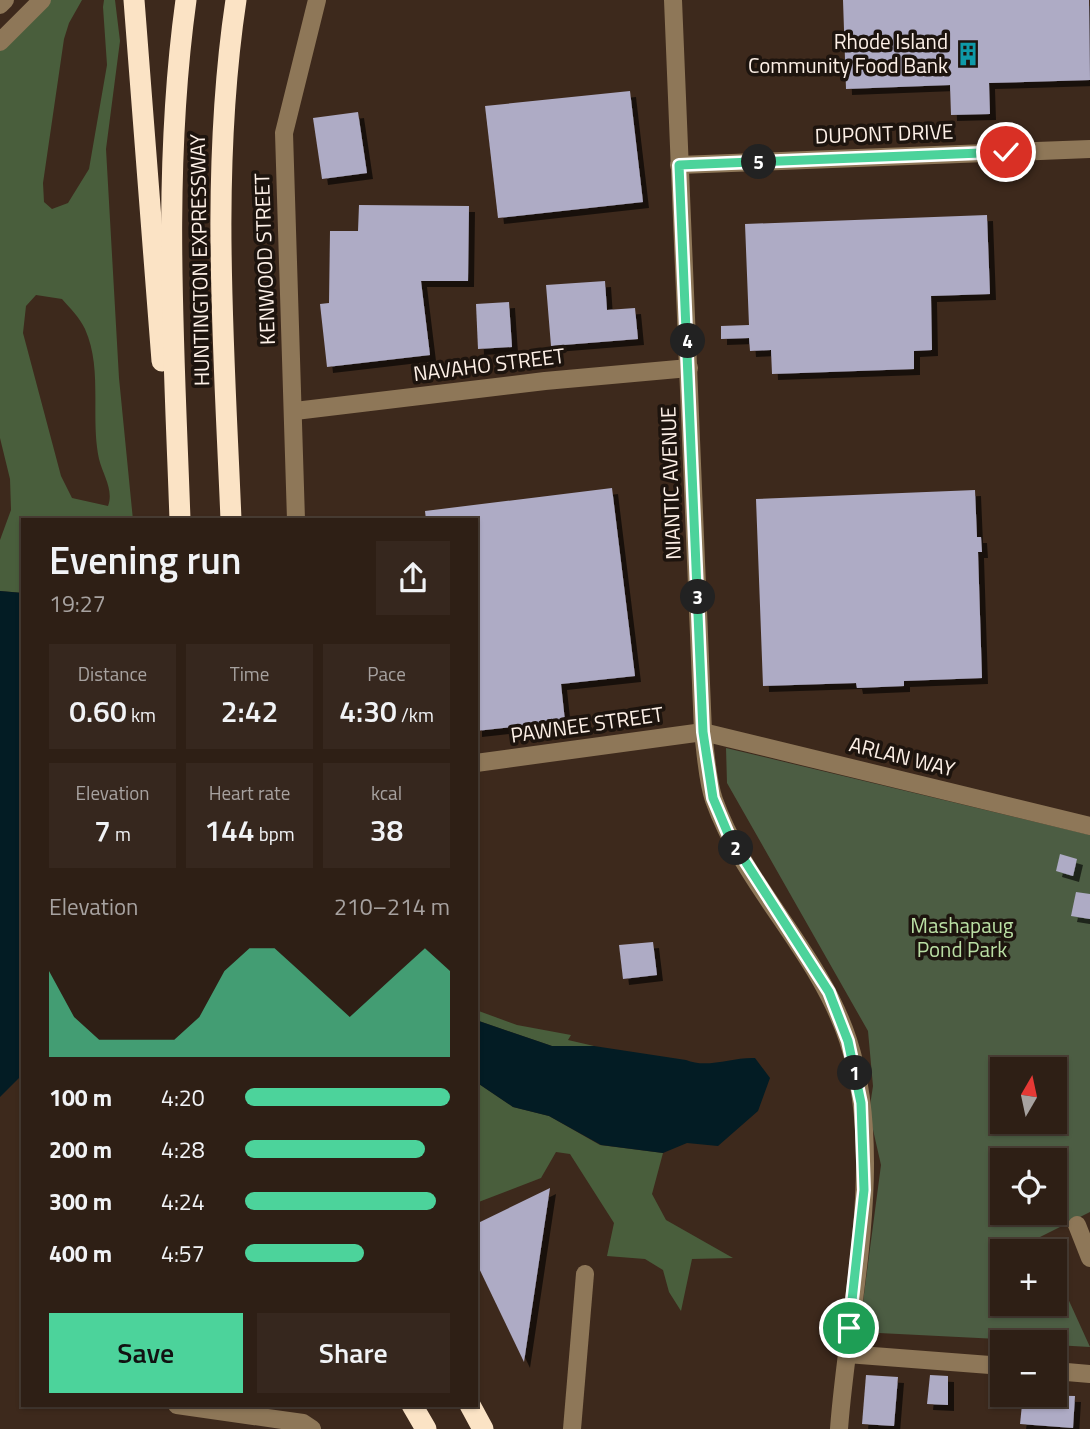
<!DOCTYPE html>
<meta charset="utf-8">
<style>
body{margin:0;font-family:"Titillium Web",sans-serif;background:#36271e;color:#f1f3f6;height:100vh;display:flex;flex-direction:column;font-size:26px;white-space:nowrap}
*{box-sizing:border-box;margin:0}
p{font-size:23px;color:#a7a2a0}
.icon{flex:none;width:38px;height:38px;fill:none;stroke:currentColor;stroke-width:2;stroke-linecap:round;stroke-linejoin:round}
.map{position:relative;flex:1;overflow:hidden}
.panel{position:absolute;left:21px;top:518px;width:457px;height:889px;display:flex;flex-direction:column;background:#2e1f15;border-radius:0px;box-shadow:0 2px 5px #0004,0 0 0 2px #493d34}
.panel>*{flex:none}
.needle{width:46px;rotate:9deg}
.controls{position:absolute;left:990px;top:1057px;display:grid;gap:14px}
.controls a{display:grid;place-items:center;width:77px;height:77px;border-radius:0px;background:#2e1f15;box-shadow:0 2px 5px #0004,0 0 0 2px #493d34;font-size:35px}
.pin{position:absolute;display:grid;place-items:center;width:60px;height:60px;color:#fff;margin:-30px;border:4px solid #fff;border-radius:50%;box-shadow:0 2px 7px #0007}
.km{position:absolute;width:35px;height:35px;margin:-18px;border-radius:50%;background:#222;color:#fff;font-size:19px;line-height:35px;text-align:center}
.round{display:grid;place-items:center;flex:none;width:74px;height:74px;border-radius:0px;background:#36271e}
.headline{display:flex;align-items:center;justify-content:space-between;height:119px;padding:0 28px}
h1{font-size:38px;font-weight:600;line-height:52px}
.stats{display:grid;grid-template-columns:repeat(3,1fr);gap:10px;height:119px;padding:7px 28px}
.stats div{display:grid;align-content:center;border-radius:0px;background:#36271e;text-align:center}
.stats b{font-size:30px;font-weight:600}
.stats small{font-size:19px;font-weight:400}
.stats p{font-size:19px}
.chart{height:196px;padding:14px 28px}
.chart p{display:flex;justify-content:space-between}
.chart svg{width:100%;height:126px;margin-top:7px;fill:#4cd39b;opacity:.7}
.cta{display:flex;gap:14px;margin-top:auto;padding:14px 28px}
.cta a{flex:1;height:80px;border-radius:0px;background:#4cd39b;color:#111;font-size:28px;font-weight:600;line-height:80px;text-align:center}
.cta a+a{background:#36271e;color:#f1f3f6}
ul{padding:0 28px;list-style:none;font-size:23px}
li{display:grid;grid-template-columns:112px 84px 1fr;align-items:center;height:52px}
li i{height:18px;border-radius:9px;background:#4cd39b}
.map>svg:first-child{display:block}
.green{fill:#4c5d43;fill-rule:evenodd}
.forest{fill:#495e3c;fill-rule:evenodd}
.water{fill:#031c24}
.building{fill:#aeabc5;filter:url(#shadow)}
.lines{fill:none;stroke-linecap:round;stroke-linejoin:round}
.minor{stroke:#8e7758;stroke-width:18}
.highway{stroke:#fbe3c5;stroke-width:21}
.route-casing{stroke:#fff;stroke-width:14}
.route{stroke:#4cd39b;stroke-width:9}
.labels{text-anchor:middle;stroke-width:7;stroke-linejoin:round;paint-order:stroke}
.poi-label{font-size:21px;fill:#fdf0e7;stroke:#1d140e;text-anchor:end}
.street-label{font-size:21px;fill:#fdf0e7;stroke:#1d140e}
.park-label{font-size:21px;fill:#badfa4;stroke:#1d140e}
</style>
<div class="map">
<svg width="1090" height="1429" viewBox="0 0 1090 1429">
<defs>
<filter id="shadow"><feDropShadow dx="6" dy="6" stdDeviation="0" flood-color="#0009"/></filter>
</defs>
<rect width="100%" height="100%" fill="#3d291c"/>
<path class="green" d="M 726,748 L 1090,835 L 1090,1212 L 1040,1237 L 1046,1251 L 1003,1251 L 1003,1304 L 1055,1304 L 1055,1270 L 1090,1347 L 1055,1345 L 1055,1342 L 859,1332 L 881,1165 L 869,1112 L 873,1086 L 868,1031 L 727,783 ZM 1003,1069 L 1055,1069 L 1055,1122 L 1003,1122 ZM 1003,1160 L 1055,1160 L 1055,1213 L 1003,1213 Z"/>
<g class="forest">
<path d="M 39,0 L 82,0 L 69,23 L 64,39 L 43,183 L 44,202 L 52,209 L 68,203 L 89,169 L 107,65 L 103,7 L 104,0 L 115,0 L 120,41 L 106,149 L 119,378 L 133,520 L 23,520 L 23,593 L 0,591 L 0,540 L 11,510 L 10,479 L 0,438 L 0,33 ZM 36,295 L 62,299 C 70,308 80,318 85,329 C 103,369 90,417 99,459 C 103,475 114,490 108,506 L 72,498 L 61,476 L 23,333 L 26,306 Z"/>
<path d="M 476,1010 L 517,1025 L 571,1035 L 568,1040 L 594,1046 L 552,1046 L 476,1020 Z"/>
<path d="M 476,1082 L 513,1107 L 549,1116 L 600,1145 L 663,1153 L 652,1194 L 666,1220 L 733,1258 L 692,1259 L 681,1311 L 669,1292 L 663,1270 L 645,1259 L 607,1256 L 614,1223 L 570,1154 L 556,1152 L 541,1178 L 476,1203 Z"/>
</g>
<g class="water">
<path d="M 0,591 L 23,593 L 23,1074 L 0,1097 Z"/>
<path d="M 476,1020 L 552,1046 L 594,1046 L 686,1060 C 707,1069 732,1057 755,1058 L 770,1078 L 758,1111 L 718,1146 L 687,1143 L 663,1153 L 601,1145 L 549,1116 L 513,1107 L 476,1082 Z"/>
</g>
<g class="building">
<path d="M 843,0 L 1089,0 L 1090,80 L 989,83 L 990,114 L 951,115 L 950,85 L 846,89 Z"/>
<path d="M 630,91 L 643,202 L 498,218 L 485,106 Z"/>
<path d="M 358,112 L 367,173 L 322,179 L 313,118 Z"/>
<path d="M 359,205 L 469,206 L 468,281 L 421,281 L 430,355 L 327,367 L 320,304 L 329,303 L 330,231 L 358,231 Z"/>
<path d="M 987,215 L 990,294 L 931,296 L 932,350 L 914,351 L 914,369 L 772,374 L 771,350 L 750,351 L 749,338 L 721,339 L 721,326 L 749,325 L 745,224 Z"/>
<path d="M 605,281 L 607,310 L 635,308 L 638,339 L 551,346 L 546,285 Z"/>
<path d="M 509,302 L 512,347 L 478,349 L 476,304 Z"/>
<path d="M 612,488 L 635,676 L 561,684 L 565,721 L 476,731 L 476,520 L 426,520 L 425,511 Z"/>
<path d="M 975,490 L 977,537 L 981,537 L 982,552 L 978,552 L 982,678 L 904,681 L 904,686 L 857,688 L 856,683 L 763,686 L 756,499 Z"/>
<path d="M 1060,854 L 1077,859 L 1073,876 L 1056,871 Z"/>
<path d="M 1076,892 L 1090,894 L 1090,919 L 1071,916 Z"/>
<path d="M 653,942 L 657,975 L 623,979 L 619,945 Z"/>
<path d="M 550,1188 L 524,1362 L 476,1262 L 476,1224 Z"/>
<path d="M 866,1375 L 898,1377 L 894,1426 L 862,1424 Z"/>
<path d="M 930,1375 L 948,1376 L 948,1405 L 927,1404 Z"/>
<path d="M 1023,1395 L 1075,1396 L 1073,1428 L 1020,1424 Z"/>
</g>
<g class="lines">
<g class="minor">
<path d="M 673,0 L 703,732 C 706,754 707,780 714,800 C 745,887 819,952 848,1040 C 887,1160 848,1306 839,1429"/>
<path d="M 0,5 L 5,0"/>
<path d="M 0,42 L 42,0"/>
<path d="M 679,165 L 1090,149"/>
<path d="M 295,411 L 545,381 L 689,368"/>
<path d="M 296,520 L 284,133 L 317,0"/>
<path d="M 476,763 L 703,732 L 1090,826"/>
<path d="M 1077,1225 L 1090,1258"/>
<path d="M 847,1354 L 1003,1366"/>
<path d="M 1055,1371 L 1090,1374"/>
<path d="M 177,1405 L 303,1423 L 312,1429"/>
<path d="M 572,1429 L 585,1274"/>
</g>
<g class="highway">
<path d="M 134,0 L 162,361"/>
<path d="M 180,520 C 174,346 162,173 186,0"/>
<path d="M 231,520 C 224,347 210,172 236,0"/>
<path d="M 412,1405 L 426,1429"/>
<path d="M 470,1405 L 483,1429"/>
</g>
</g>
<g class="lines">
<g class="route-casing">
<path id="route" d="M 849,1328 L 864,1190 L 861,1103 L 848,1041 L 829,992 L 729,836 L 713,798 L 703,732 L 679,165 L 1006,152"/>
</g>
<use href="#route" class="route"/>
</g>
<defs>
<g id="building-bare" transform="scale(1.89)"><path d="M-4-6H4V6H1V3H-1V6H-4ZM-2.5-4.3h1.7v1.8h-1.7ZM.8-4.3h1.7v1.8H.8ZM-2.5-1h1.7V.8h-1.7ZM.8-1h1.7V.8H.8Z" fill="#0f9aa8" stroke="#1d140e" stroke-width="2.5" paint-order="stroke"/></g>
</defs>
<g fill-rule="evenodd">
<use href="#building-bare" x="968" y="54"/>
</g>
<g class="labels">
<g class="poi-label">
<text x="948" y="49">Rhode Island<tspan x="948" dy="24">Community Food Bank</tspan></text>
</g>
<g class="street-label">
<text transform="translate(884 134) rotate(-2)" y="7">DUPONT DRIVE</text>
<text transform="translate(265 259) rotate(-92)" y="7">KENWOOD STREET</text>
<text transform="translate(200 260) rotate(-91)" y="7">HUNTINGTON EXPRESSWAY</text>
<text transform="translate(489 365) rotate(-7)" y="7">NAVAHO STREET</text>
<text transform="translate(671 483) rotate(-92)" y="7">NIANTIC AVENUE</text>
<text transform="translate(587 725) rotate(-8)" y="7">PAWNEE STREET</text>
<text transform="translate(902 757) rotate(14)" y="7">ARLAN WAY</text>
</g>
<g class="park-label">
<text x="962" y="933">Mashapaug<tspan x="962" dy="24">Pond Park</tspan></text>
</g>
</g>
</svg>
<div class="controls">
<a><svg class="needle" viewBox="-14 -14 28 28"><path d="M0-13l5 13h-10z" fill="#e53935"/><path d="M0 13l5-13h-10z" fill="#a7a2a0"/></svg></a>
<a><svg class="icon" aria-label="locate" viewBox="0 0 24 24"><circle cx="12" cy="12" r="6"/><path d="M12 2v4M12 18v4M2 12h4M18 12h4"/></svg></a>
<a>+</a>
<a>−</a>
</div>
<div class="pin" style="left:849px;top:1328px;background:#1e9e55"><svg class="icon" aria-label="arrive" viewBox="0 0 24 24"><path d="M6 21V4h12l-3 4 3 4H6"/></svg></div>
<div class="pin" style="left:1006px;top:152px;background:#d93025"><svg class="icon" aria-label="check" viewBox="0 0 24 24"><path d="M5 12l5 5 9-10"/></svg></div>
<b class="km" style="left:855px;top:1073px">1</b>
<b class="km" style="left:736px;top:848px">2</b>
<b class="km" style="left:698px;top:597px">3</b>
<b class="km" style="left:688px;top:341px">4</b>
<b class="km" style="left:759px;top:162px">5</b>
<section class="panel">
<div class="headline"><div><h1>Evening run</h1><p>19:27</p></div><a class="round"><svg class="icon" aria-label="share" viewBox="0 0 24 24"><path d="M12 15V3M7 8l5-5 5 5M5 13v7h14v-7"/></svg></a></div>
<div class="stats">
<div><p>Distance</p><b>0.60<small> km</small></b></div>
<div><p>Time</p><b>2:42</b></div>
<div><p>Pace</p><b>4:30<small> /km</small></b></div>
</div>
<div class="stats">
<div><p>Elevation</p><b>7<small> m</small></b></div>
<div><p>Heart rate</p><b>144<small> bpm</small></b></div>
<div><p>kcal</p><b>38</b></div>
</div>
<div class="chart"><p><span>Elevation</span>210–214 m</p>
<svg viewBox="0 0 160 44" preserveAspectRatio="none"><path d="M0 44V14L10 30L20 38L30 38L40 38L50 38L60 30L70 14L80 6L90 6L100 14L110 22L120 30L130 22L140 14L150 6L160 14V44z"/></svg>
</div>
<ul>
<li><b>100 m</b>4:20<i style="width:100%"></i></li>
<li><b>200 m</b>4:28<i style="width:88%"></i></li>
<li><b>300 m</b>4:24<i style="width:93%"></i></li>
<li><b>400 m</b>4:57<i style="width:58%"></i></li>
</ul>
<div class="cta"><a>Save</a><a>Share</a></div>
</section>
</div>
